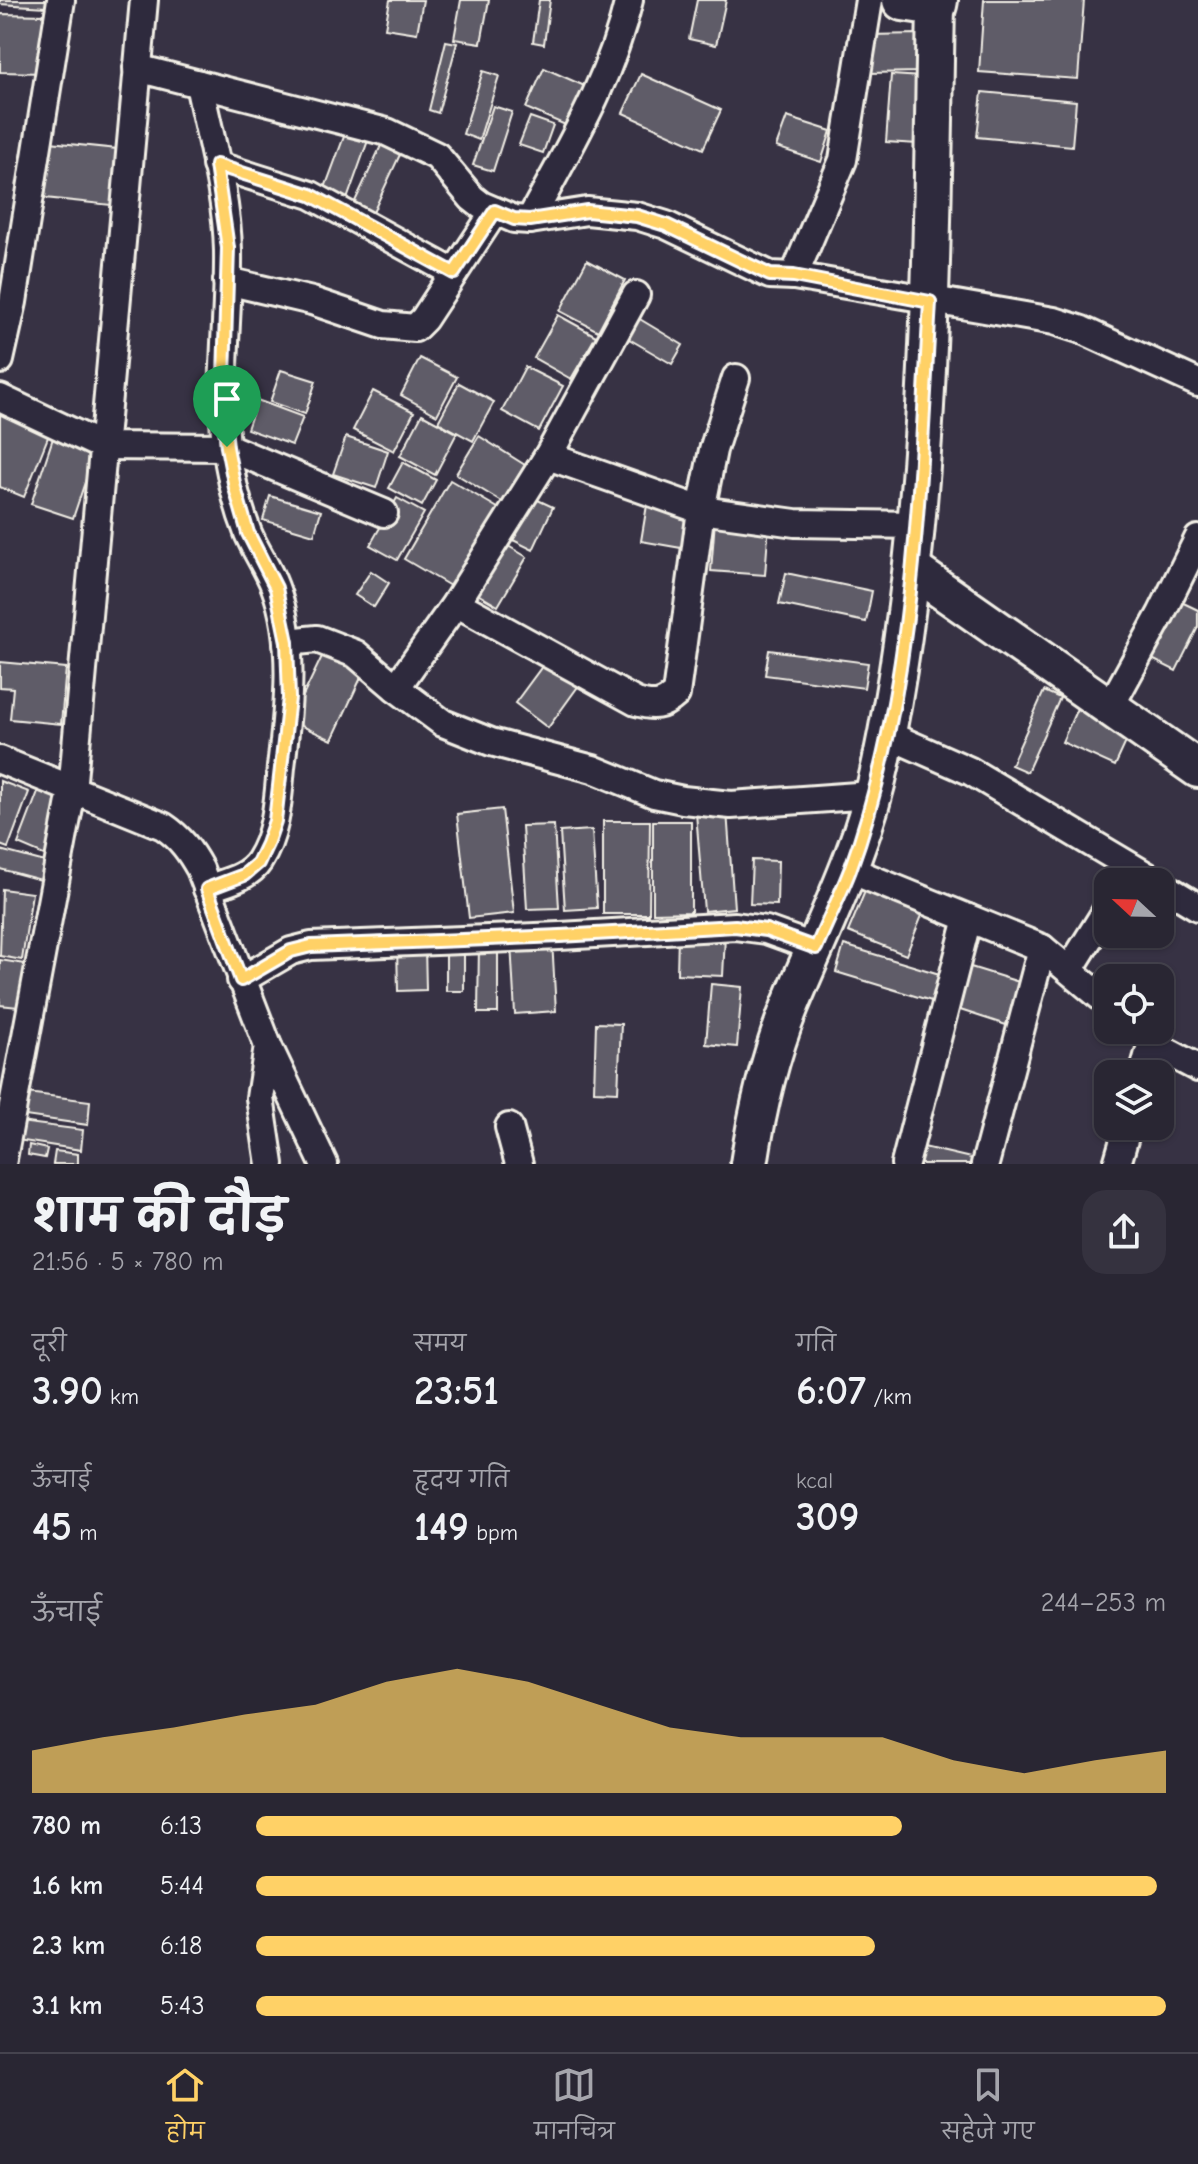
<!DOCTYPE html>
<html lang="hi">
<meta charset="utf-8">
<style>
body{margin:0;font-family:"Comic Neue","Playpen Sans Deva",sans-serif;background:#35323f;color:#f1f3f6;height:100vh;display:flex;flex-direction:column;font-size:30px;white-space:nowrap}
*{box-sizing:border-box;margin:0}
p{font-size:26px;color:#a5a5ac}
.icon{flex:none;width:44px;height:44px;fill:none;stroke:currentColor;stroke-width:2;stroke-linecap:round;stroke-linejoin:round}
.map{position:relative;height:1164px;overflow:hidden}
.sheet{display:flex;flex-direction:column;background:#292633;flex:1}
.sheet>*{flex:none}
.needle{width:52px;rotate:292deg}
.buttons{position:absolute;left:1094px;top:868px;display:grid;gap:16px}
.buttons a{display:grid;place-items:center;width:80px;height:80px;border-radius:16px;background:#292633;box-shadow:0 2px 6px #0004,0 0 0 2px #45434e;font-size:40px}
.pin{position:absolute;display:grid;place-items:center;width:68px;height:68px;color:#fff;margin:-82px -34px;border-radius:50% 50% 50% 0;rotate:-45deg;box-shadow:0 0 8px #0007}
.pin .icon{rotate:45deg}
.round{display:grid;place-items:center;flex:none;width:84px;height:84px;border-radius:24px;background:#35323f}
.overview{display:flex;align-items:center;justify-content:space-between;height:136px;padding:0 32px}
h1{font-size:44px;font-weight:700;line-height:60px}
.figures{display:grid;grid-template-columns:repeat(3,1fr);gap:12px;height:136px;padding:8px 32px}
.figures div{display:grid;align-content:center}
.figures b{font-size:40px;font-weight:700}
.figures small{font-size:22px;font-weight:400}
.figures p{font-size:22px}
.chart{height:224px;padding:16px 32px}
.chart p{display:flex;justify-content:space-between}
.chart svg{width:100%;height:144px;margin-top:8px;fill:#ffd166;opacity:.7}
ul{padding:0 32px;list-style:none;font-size:26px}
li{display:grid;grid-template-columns:128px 96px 1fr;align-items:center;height:60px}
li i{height:20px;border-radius:10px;background:#ffd166}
.dock{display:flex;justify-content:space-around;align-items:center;height:112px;border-top:2px solid #45434e;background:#292633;font-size:22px;color:#a5a5ac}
.dock a{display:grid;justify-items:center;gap:4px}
.dock .active{color:#ffd166}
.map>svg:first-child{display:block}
.building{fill:#5f5c67;stroke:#f4f1e8;stroke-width:2}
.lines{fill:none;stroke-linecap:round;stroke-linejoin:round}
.minor-casing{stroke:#f4f1e8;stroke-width:32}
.secondary-casing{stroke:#f4f1e8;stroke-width:42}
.primary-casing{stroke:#f4f1e8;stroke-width:46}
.minor{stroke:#2f2a3d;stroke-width:26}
.secondary{stroke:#2f2a3d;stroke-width:36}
.primary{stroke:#2f2a3d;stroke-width:40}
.route-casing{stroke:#fff;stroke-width:16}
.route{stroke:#ffd166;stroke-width:10}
</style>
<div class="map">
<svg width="1198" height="1164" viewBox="0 0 1198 1164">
<rect width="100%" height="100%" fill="#373244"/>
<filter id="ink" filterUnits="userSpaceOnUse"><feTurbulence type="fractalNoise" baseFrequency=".0125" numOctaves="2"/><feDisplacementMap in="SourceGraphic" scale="16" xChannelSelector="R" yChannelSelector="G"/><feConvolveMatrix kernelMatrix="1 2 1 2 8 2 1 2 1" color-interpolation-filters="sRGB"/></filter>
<g filter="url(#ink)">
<g class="building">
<path d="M 0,0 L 47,0 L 46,7 L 0,4 Z"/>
<path d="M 390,0 L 423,0 L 417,33 L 385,28 Z"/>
<path d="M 461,0 L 489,0 L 481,43 L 454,39 Z"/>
<path d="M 539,0 L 550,0 L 544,44 L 533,42 Z"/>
<path d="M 697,0 L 726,0 L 716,45 L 689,39 Z"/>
<path d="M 984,0 L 1084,0 L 1078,79 L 979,72 Z"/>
<path d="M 0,14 L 46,15 L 44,73 L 0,72 Z"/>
<path d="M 919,34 L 920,72 L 868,73 L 868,35 Z"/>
<path d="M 446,41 L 457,43 L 438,113 L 429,110 Z"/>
<path d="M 544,68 L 587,87 L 570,127 L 526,108 Z"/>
<path d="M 483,71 L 499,76 L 479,140 L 463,134 Z"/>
<path d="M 641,74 L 721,110 L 703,149 L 623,113 Z"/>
<path d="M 891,75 L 922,77 L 918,144 L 886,142 Z"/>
<path d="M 982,92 L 1076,101 L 1072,146 L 977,137 Z"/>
<path d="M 493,106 L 512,112 L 493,171 L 473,165 Z"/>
<path d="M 530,117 L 553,125 L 543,153 L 519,145 Z"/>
<path d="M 787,117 L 831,131 L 821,162 L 776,147 Z"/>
<path d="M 349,123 L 371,132 L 345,205 L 322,196 Z"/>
<path d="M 385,137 L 404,146 L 370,219 L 351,210 Z"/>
<path d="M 50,142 L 117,149 L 111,205 L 45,198 Z"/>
<path d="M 587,260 L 625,280 L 598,331 L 560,311 Z"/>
<path d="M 628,312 L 683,345 L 672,364 L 617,332 Z"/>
<path d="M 558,315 L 596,336 L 571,379 L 534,358 Z"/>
<path d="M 420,358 L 457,377 L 437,415 L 401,395 Z"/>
<path d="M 525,367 L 563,386 L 539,431 L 502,411 Z"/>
<path d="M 281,370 L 316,381 L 305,414 L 270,402 Z"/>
<path d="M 459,383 L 494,402 L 473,441 L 438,422 Z"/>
<path d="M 373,391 L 414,412 L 394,451 L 353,430 Z"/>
<path d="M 257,400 L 303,417 L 292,445 L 247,429 Z"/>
<path d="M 0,411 L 50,432 L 24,497 L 0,487 Z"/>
<path d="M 422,414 L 457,433 L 435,475 L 400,456 Z"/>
<path d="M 55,432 L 97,446 L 73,518 L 31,504 Z"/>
<path d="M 479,436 L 525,465 L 502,502 L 456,474 Z"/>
<path d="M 346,437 L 388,451 L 376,488 L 333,474 Z"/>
<path d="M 403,462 L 436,480 L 422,506 L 389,488 Z"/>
<path d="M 450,480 L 503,511 L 457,590 L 404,559 Z"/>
<path d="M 527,495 L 553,507 L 533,550 L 507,537 Z"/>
<path d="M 270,496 L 321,511 L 314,535 L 263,520 Z"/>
<path d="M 397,498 L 424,513 L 397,560 L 370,545 Z"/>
<path d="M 647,505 L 693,514 L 687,549 L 641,541 Z"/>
<path d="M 715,520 L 769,523 L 765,575 L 711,571 Z"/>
<path d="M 503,543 L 527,557 L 498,606 L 474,592 Z"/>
<path d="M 371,571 L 389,583 L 374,607 L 355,595 Z"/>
<path d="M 786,573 L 872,591 L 866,622 L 779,604 Z"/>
<path d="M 1173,598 L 1198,610 L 1198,627 L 1176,671 L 1144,655 Z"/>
<path d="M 326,648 L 366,667 L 332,740 L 291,721 Z"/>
<path d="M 769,650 L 868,663 L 864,688 L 765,675 Z"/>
<path d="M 549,657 L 582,681 L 548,728 L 515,703 Z"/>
<path d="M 0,662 L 66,668 L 61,724 L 10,719 L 13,688 L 0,687 Z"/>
<path d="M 1044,691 L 1060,698 L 1027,772 L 1011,765 Z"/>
<path d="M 1078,706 L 1132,729 L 1115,766 L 1062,742 Z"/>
<path d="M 0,781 L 29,792 L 8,848 L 0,845 Z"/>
<path d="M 39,789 L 63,800 L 46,856 L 18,844 Z"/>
<path d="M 502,809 L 514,913 L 469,918 L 457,814 Z"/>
<path d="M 727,811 L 734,908 L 704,911 L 696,813 Z"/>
<path d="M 603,821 L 650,821 L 649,914 L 603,914 Z"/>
<path d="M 653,821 L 691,821 L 691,912 L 653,913 Z"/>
<path d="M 554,825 L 559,908 L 527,909 L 522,826 Z"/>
<path d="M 592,830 L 597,908 L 565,910 L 560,832 Z"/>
<path d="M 0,850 L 45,862 L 41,880 L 0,869 Z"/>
<path d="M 752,860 L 778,861 L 777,905 L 750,904 Z"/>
<path d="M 868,884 L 925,908 L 906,955 L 848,932 Z"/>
<path d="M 2,889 L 32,893 L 22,960 L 0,956 Z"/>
<path d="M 678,935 L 725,936 L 723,976 L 677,974 Z"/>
<path d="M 552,940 L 556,1011 L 515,1014 L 511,943 Z"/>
<rect x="446" y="944" width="18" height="47"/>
<path d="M 479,944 L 498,944 L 498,1013 L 478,1013 Z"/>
<path d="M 397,945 L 425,945 L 426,990 L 398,991 Z"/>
<path d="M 844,945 L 946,976 L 938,1003 L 836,972 Z"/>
<path d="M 0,960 L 25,964 L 18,1007 L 0,1005 Z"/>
<path d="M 961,964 L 1019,982 L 1006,1025 L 948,1006 Z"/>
<path d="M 711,984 L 742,987 L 737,1047 L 706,1044 Z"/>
<path d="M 596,1023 L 621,1024 L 618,1092 L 594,1091 Z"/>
<path d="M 27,1093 L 90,1101 L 88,1125 L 25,1116 Z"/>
<path d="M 20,1122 L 83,1130 L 81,1150 L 17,1140 Z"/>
<path d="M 29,1145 L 47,1149 L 45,1158 L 28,1155 Z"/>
<path d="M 915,1145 L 975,1159 L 974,1164 L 910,1164 Z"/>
<path d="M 55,1151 L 78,1154 L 78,1164 L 53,1164 Z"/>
</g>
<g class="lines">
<g class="minor-casing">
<g id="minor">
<path d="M 137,68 L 387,132 L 437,156 L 472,198 L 481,205 L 514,219 L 530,220 L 587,211 L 637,216 L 666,225 L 770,275 L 794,276 L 843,160 L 869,0"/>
<path d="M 199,84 C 210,138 227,195 228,251 C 229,315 219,381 226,445 C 230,474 237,505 248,533 C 256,552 268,568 275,587 C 296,642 288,711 281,767 C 278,799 277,833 259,861 C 248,878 225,882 207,889"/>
<path d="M 216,165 L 311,195 L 454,273"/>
<path d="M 530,220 C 569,147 610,81 629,0"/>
<path d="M 794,276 L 1054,321 L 1082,330 L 1198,383"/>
<path d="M 227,281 L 312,301 L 383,325 L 415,328 L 424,319 L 495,211"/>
<path d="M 0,360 L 13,302 L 61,0"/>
<path d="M 0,398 L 102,446 L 227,447 L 384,513"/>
<path d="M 548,456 L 701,510 L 795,523 L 916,525"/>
<path d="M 456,603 L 636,702 C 653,707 662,707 676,694 L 701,510 L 713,450 L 736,378"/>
<path d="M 287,642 L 317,639 L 356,654 L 396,688 L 443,723 L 491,742 L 593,769 L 654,794 L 683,800 L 731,805 L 871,795"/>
<path d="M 396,688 L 456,603 L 548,456 L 636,295"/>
<path d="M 1110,707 L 1161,614 L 1198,539"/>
<path d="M 886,734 L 970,771 L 1157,882"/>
<path d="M 0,760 L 163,826 C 181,838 190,851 200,869 L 268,1046 L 324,1164"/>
<path d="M 850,870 L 1042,948 L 1108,1003"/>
<path d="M 1160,884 L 1198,907"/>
<path d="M 1070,969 L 1108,908"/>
<path d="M 241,980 L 291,951 L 311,946 L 560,936 L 735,926 L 766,930 L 816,948"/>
<path d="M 1139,1030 L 1164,1050 L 1198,1068"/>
<path d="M 268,1046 L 260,1098 L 270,1164"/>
<path d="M 1143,1074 L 1152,1042"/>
<path d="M 509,1127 L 519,1164"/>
<path d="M 2,1164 L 72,791 L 144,0"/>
<path d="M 905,1164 L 968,918"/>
<path d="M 985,1164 L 1042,948"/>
<path d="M 1117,1164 L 1128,1126"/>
</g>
</g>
<g class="secondary-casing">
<g id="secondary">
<path d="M 913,570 L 1198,769"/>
<path d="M 749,1164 C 757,1111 770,1056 790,1006 C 823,926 863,849 881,763 C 933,515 931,258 936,5"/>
</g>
</g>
<g class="primary-casing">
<path id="primary" d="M 903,0 L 936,5 L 937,0"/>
</g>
<use href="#minor" class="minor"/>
<use href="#secondary" class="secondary"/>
<use href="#primary" class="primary"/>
</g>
</g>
<g class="lines" filter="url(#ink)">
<g class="route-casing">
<path id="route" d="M 216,165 L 311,195 L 454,273 L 495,211 L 514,219 L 530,220 L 587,211 L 637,216 L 666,225 L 770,275 L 794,276 L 930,302 C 919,489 915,692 850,870 C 840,896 827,922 816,948 L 766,930 L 735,926 L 560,936 L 311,946 L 291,951 L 241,980 L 207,889 L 244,875 L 258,863 L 267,844 L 275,821 L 289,698 L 287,642 L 276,588 L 248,533 L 235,488 L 227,447 L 223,409 L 228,248 Z"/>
</g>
<use href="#route" class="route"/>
</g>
</svg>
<div class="buttons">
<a><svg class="needle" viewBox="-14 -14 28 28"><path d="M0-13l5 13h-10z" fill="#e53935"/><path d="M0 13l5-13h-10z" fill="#a5a5ac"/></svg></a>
<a><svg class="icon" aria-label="locate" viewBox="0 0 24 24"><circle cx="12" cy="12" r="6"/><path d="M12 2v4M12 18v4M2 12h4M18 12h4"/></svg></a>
<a><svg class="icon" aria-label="layers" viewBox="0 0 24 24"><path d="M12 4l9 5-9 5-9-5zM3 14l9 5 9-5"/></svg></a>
</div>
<div class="pin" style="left:227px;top:447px;background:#1e9e55"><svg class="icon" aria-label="arrive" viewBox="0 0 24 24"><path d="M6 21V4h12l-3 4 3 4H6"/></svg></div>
</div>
<section class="sheet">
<div class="overview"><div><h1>शाम की दौड़</h1><p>21:56 · 5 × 780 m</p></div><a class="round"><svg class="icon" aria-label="share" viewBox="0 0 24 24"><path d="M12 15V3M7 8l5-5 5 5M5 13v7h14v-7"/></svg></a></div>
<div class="figures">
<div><p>दूरी</p><b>3.90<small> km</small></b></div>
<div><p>समय</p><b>23:51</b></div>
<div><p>गति</p><b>6:07<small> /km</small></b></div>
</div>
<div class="figures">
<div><p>ऊँचाई</p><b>45<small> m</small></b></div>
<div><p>हृदय गति</p><b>149<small> bpm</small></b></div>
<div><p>kcal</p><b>309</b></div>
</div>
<div class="chart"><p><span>ऊँचाई</span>244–253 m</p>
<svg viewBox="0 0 160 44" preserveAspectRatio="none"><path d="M0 44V31L10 27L20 24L30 20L40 17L50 10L60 6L70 10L80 17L90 24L100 27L110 27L120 27L130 34L140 38L150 34L160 31V44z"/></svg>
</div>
<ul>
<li><b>780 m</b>6:13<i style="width:71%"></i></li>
<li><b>1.6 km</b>5:44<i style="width:99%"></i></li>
<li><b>2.3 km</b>6:18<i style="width:68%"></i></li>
<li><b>3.1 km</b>5:43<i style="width:100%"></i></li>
</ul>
</section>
<nav class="dock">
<a class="active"><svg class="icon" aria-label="home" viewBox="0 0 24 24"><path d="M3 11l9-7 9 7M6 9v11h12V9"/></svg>होम</a>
<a><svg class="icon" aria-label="map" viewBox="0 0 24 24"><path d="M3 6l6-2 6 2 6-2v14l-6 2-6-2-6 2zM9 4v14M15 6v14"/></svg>मानचित्र</a>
<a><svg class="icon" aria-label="saved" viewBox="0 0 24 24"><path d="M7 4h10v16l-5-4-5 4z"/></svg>सहेजे गए</a>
</nav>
